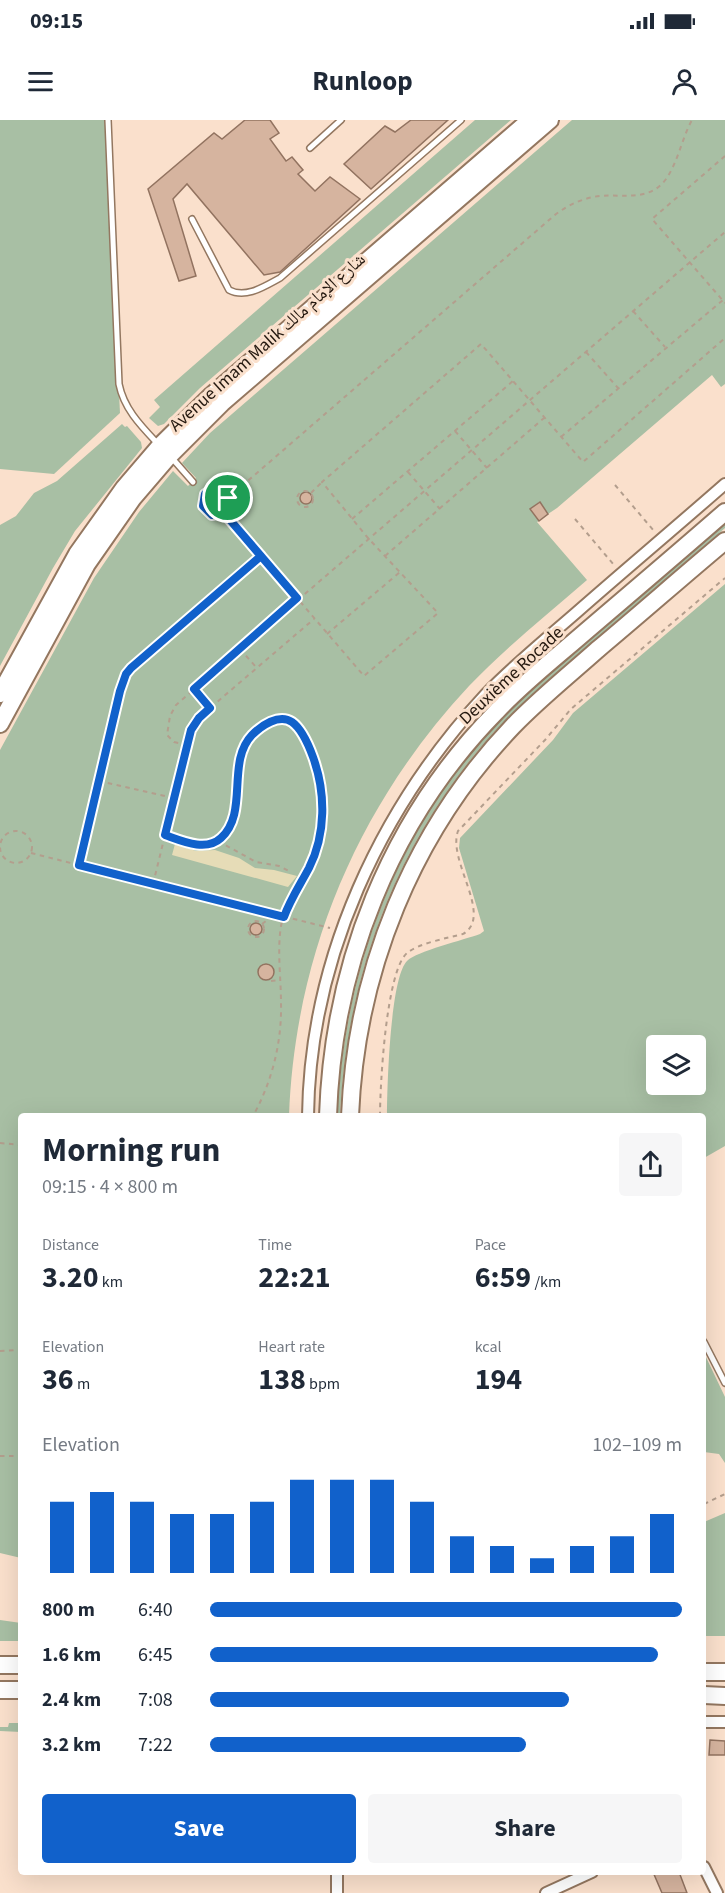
<!DOCTYPE html>
<meta charset="utf-8">
<style>
body{margin:0;font-family:"Source Sans 3","Noto Naskh Arabic",sans-serif;background:#f6f6f7;color:#1f2937;height:100vh;display:flex;flex-direction:column;font-size:22px;white-space:nowrap}
*{box-sizing:border-box;margin:0}
p{font-size:20px;color:#747a83}
.icon{flex:none;width:33px;height:33px;fill:none;stroke:currentColor;stroke-width:2;stroke-linecap:round;stroke-linejoin:round}
.map{position:relative;flex:1;overflow:hidden}
.panel{position:absolute;left:18px;top:993px;width:688px;height:762px;display:flex;flex-direction:column;background:#fff;border-radius:6px;box-shadow:0 6px 24px #0002}
.panel>*{flex:none}
.controls{position:absolute;left:646px;top:915px;display:grid;gap:12px}
.controls a{display:grid;place-items:center;width:60px;height:60px;border-radius:6px;background:#fff;box-shadow:0 6px 24px #0002;font-size:30px}
.pin{position:absolute;display:grid;place-items:center;width:51px;height:51px;color:#fff;margin:-26px;border:3px solid #fff;border-radius:50%;box-shadow:0 2px 6px #0007}
.round{display:grid;place-items:center;flex:none;width:63px;height:63px;border-radius:6px;background:#f6f6f7}
.head{display:flex;align-items:center;justify-content:space-between;height:102px;padding:0 24px}
h1{font-size:33px;font-weight:700;line-height:45px}
.figures{display:grid;grid-template-columns:repeat(3,1fr);gap:9px;height:102px;padding:6px 24px}
.figures div{display:grid;align-content:center}
.figures b{font-size:30px;font-weight:700}
.figures small{font-size:16px;font-weight:400}
.figures p{font-size:16px}
.chart{height:168px;padding:12px 24px}
.chart p{display:flex;justify-content:space-between}
.chart svg{width:100%;height:108px;margin-top:6px;stroke:#1161cb;stroke-width:6}
.action{display:flex;gap:12px;margin-top:auto;padding:12px 24px}
.action a{flex:1;height:69px;border-radius:6px;background:#1161cb;color:#fff;font-size:24px;font-weight:700;line-height:69px;text-align:center}
.action a+a{background:#f6f6f7;color:#1f2937}
ul{padding:0 24px;list-style:none;font-size:20px}
li{display:grid;grid-template-columns:96px 72px 1fr;align-items:center;height:45px}
li i{height:15px;border-radius:8px;background:#1161cb}
.status{display:flex;justify-content:space-between;align-items:center;height:42px;padding:0 30px;background:#fff;direction:ltr}
.status svg{height:16px;fill:currentColor}
header{display:flex;justify-content:space-between;align-items:center;height:78px;padding:0 24px;background:#fff;font-size:27px;font-weight:700}
.map>svg:first-child{display:block}
.green{fill:#a8bfa4;fill-rule:evenodd}
.sand{fill:#e6dcb7}
.building{fill:#d6b49f;stroke:#927360;stroke-width:1.5}
.lines{fill:none;stroke-linecap:round;stroke-linejoin:round}
.service-casing{stroke:#937760;stroke-width:8}
.minor-casing{stroke:#937760;stroke-width:14}
.primary-casing{stroke:#937760;stroke-width:20}
.trunk-casing{stroke:#937760;stroke-width:20}
.path{stroke:#b39e8d;stroke-width:2;stroke-dasharray:4.5 4.5;stroke-linecap:butt}
.service{stroke:#fff;stroke-width:5}
.minor{stroke:#fff;stroke-width:10}
.primary{stroke:#fff;stroke-width:16}
.trunk{stroke:#fff;stroke-width:16}
.route-casing{stroke:#fff;stroke-width:12}
.route{stroke:#1161cb;stroke-width:8}
.labels{text-anchor:middle;stroke-width:6;stroke-linejoin:round;paint-order:stroke}
.street-label{font-size:18px;fill:#24180f;stroke:#fae0cc}
</style>
<div class="status"><b>09:15</b><svg viewBox="0 0 49 12"><path d="M0 12V9h3v3zM5 12V6h3v6zM10 12V3h3v9zM15 12V0h3v12zM26 1h20v11H26zM47 4h2v5h-2z"/></svg></div>
<header><svg class="icon" aria-label="menu" viewBox="0 0 24 24"><path d="M4 6h16M4 12h16M4 18h16"/></svg>Runloop<svg class="icon" aria-label="person" viewBox="0 0 24 24"><circle cx="12" cy="8" r="4"/><path d="M4 21q1-7 8-7t8 7"/></svg></header>
<div class="map">
<svg width="725" height="1773" viewBox="0 0 725 1773">
<rect width="100%" height="100%" fill="#fae0cc"/>
<g class="green">
<path d="M 0,0 L 106,0 L 120,293 L 54,354 L 0,349 Z"/>
<path d="M 475,0 L 511,0 L 200,268 L 164,304 L 158,306 L 149,298 L 160,287 L 154,280 Z"/>
<path d="M 572,0 L 725,0 L 725,264 L 721,267 L 712,255 L 557,388 L 548,394 L 539,382 L 530,389 L 539,401 L 537,402 L 587,460 C 547,495 505,528 469,566 C 358,685 295,834 289,996 L 21,996 L 21,1438 L 0,1433 L 0,630 L 94,458 L 139,392 L 173,351 L 188,366 L 196,358 L 182,343 L 210,313 Z"/>
<path d="M 122,304 L 125,307 L 127,306 L 141,322 L 142,328 L 75,411 L 53,448 L 0,546 L 0,405 L 16,396 L 34,373 L 57,361 Z"/>
<path d="M 725,402 L 725,408 C 680,446 636,485 591,523 C 558,552 524,580 494,612 C 398,719 347,853 340,996 L 337,996 C 344,852 395,714 493,607 C 523,575 557,547 591,518 C 635,479 680,441 725,402 Z"/>
<path d="M 725,464 L 725,1026 L 704,1038 L 704,996 L 387,996 C 387,969 390,858 407,841 C 417,831 464,820 480,814 L 484,811 L 459,728 L 460,718 L 553,620 L 573,593 ZM 657,926 L 696,926 L 696,964 L 657,964 Z"/>
<path d="M 704,1233 L 725,1277 L 725,1343 L 719,1334 L 704,1332 Z"/>
<path d="M 725,1393 L 725,1516 L 704,1516 L 704,1402 Z"/>
<path d="M 0,1500 L 21,1503 L 21,1521 L 0,1521 Z"/>
<path d="M 9,1603 L 21,1603 L 21,1612 L 0,1611 L 0,1607 L 8,1607 Z"/>
</g>
<path class="sand" d="M 175,724 L 196,731 L 215,730 L 239,738 L 255,748 L 274,750 L 297,756 L 288,767 L 172,735 Z"/>
<g class="building">
<path d="M 245,0 L 270,0 L 279,13 L 270,19 L 286,41 L 292,37 L 303,50 L 298,54 L 315,71 L 330,57 L 360,79 L 280,152 L 264,155 L 187,64 L 173,79 L 196,156 L 179,161 L 148,69 L 214,13 L 222,19 Z"/>
<path d="M 411,0 L 448,0 L 371,69 L 344,44 L 385,6 L 395,12 Z"/>
<circle cx="306" cy="378" r="6"/>
<path d="M 540,382 L 548,394 L 539,401 L 530,389 Z"/>
<circle cx="256" cy="809" r="6"/>
<circle cx="266" cy="852" r="8"/>
<path d="M 710,1620 L 725,1621 L 725,1635 L 709,1635 Z"/>
<path d="M 653,1752 L 679,1752 L 687,1773 L 662,1773 Z"/>
</g>
<g class="lines">
<g class="service-casing">
<g id="service">
<path d="M 108,0 L 119,264 C 124,289 141,306 158,324"/>
<path d="M 310,28 L 341,0"/>
<path d="M 192,99 L 229,170 C 246,179 265,166 280,158 L 461,0"/>
<path d="M 171,337 L 193,362"/>
<path d="M 704,1222 L 725,1263"/>
</g>
</g>
<g class="minor-casing">
<g id="minor">
<path d="M 308,996 C 310,839 380,688 486,574 C 514,545 546,519 577,492 C 626,449 676,407 725,364"/>
<path d="M 704,1602 L 725,1602"/>
<path d="M 704,1747 L 717,1773"/>
<path d="M 337,1773 L 337,1752"/>
<path d="M 546,1773 L 592,1752"/>
</g>
</g>
<g class="primary-casing">
<g id="primary">
<path d="M 0,574 L 77,434 L 124,368 L 160,326 L 212,275 L 530,0"/>
<path d="M 0,604 L 87,444 L 133,378 L 169,336 L 222,283 L 550,0"/>
<path d="M 0,1545 L 21,1545"/>
<path d="M 704,1552 L 725,1552"/>
<path d="M 0,1570 L 21,1570"/>
<path d="M 704,1575 L 725,1576"/>
</g>
</g>
<g class="trunk-casing">
<g id="trunk">
<path d="M 328,996 C 333,845 390,700 496,592 C 523,563 554,539 584,513 C 631,473 678,433 725,392"/>
<path d="M 350,996 C 356,851 412,712 513,606 C 539,579 569,555 597,530 C 640,494 682,457 725,421"/>
</g>
</g>
<g class="path">
<path d="M 725,36 L 652,99 L 725,183"/>
<path d="M 633,191 L 665,227"/>
<path d="M 586,232 L 618,268"/>
<path d="M 455,311 L 487,348"/>
<path d="M 561,317 L 723,180"/>
<path d="M 408,352 L 440,389"/>
<path d="M 615,365 L 654,411"/>
<circle cx="216" cy="382" r="13"/>
<circle cx="305" cy="379" r="8"/>
<path d="M 311,373 L 322,362"/>
<path d="M 228,378 L 556,94 C 567,86 579,80 593,77 C 619,72 648,84 666,59 C 678,42 682,18 692,0"/>
<path d="M 224,393 L 364,556 L 438,493 L 368,418 L 322,362 L 481,224 L 583,342 L 725,218"/>
<path d="M 352,399 L 513,261"/>
<path d="M 575,399 L 614,445"/>
<path d="M 385,436 L 544,298"/>
<path d="M 327,514 L 400,452"/>
<path d="M 240,529 L 256,547"/>
<path d="M 194,569 L 210,587"/>
<path d="M 187,625 L 174,622 L 167,615 L 170,596 L 176,585 L 725,112"/>
<path d="M 99,661 L 174,678"/>
<circle cx="16" cy="727" r="16"/>
<path d="M 165,715 C 177,719 191,725 204,725 C 245,723 233,658 242,632 C 245,622 252,614 261,608 C 269,603 276,597 286,599 C 297,601 304,616 309,626 C 327,663 328,711 308,749 C 299,767 285,785 281,806 C 277,831 281,858 281,883 C 282,922 272,962 253,996"/>
<path d="M 218,721 L 256,742 L 279,746 L 289,751"/>
<path d="M 31,733 L 330,808"/>
<path d="M 79,745 L 120,571 L 126,554 L 131,548 L 261,436"/>
<path d="M 153,764 L 189,617 L 195,603 L 203,594 L 314,499"/>
<circle cx="256" cy="809" r="8"/>
<path d="M 262,804 L 274,795"/>
<path d="M 271,861 L 280,860"/>
<path d="M 380,996 C 380,966 386,851 407,833 C 419,823 448,818 463,814 C 494,796 447,741 458,711 L 545,620 L 571,589 L 725,458"/>
<path d="M 0,1023 L 21,1025"/>
<path d="M 0,1231 L 21,1230"/>
<path d="M 0,1336 L 21,1336"/>
<path d="M 704,1384 L 725,1374"/>
</g>
<use href="#service" class="service"/>
<use href="#minor" class="minor"/>
<use href="#primary" class="primary"/>
<use href="#trunk" class="trunk"/>
</g>
<g class="lines">
<g class="route-casing">
<path id="route" d="M 228,378 L 228,386 L 224,393 L 261,436 L 131,548 L 126,554 L 120,571 L 79,745 L 284,797 C 290,780 300,765 309,748 C 326,714 326,673 313,637 C 309,626 302,609 292,602 C 279,593 261,606 252,615 C 226,642 249,693 221,718 C 206,732 182,721 165,715 L 191,610 L 199,598 L 210,588 L 194,569 L 297,478 L 224,393 L 212,395 L 203,386 L 205,374 L 213,369 L 223,371 L 228,378"/>
</g>
<use href="#route" class="route"/>
</g>
<g class="labels">
<g class="street-label">
<text transform="translate(267 222) rotate(-42)" y="6">Avenue Imam Malik شارع الإمام مالك</text>
<text transform="translate(511 555) rotate(-43)" y="6">Deuxième Rocade</text>
</g>
</g>
</svg>
<div class="controls">
<a><svg class="icon" aria-label="layers" viewBox="0 0 24 24"><path d="M12 4l9 5-9 5-9-5zM3 14l9 5 9-5"/></svg></a>
</div>
<div class="pin" style="left:228px;top:378px;background:#1e9e55"><svg class="icon" aria-label="arrive" viewBox="0 0 24 24"><path d="M6 21V4h12l-3 4 3 4H6"/></svg></div>
<section class="panel">
<div class="head"><div><h1>Morning run</h1><p>09:15 · 4 × 800 m</p></div><a class="round"><svg class="icon" aria-label="share" viewBox="0 0 24 24"><path d="M12 15V3M7 8l5-5 5 5M5 13v7h14v-7"/></svg></a></div>
<div class="figures">
<div><p>Distance</p><b>3.20<small> km</small></b></div>
<div><p>Time</p><b>22:21</b></div>
<div><p>Pace</p><b>6:59<small> /km</small></b></div>
</div>
<div class="figures">
<div><p>Elevation</p><b>36<small> m</small></b></div>
<div><p>Heart rate</p><b>138<small> bpm</small></b></div>
<div><p>kcal</p><b>194</b></div>
</div>
<div class="chart"><p><span>Elevation</span>102–109 m</p>
<svg viewBox="0 0 160 44" preserveAspectRatio="none"><path d="M5 44V15M15 44V11M25 44V15M35 44V20M45 44V20M55 44V15M65 44V6M75 44V6M85 44V6M95 44V15M105 44V29M115 44V33M125 44V38M135 44V33M145 44V29M155 44V20"/></svg>
</div>
<ul>
<li><b>800 m</b>6:40<i style="width:100%"></i></li>
<li><b>1.6 km</b>6:45<i style="width:95%"></i></li>
<li><b>2.4 km</b>7:08<i style="width:76%"></i></li>
<li><b>3.2 km</b>7:22<i style="width:67%"></i></li>
</ul>
<div class="action"><a>Save</a><a>Share</a></div>
</section>
</div>
